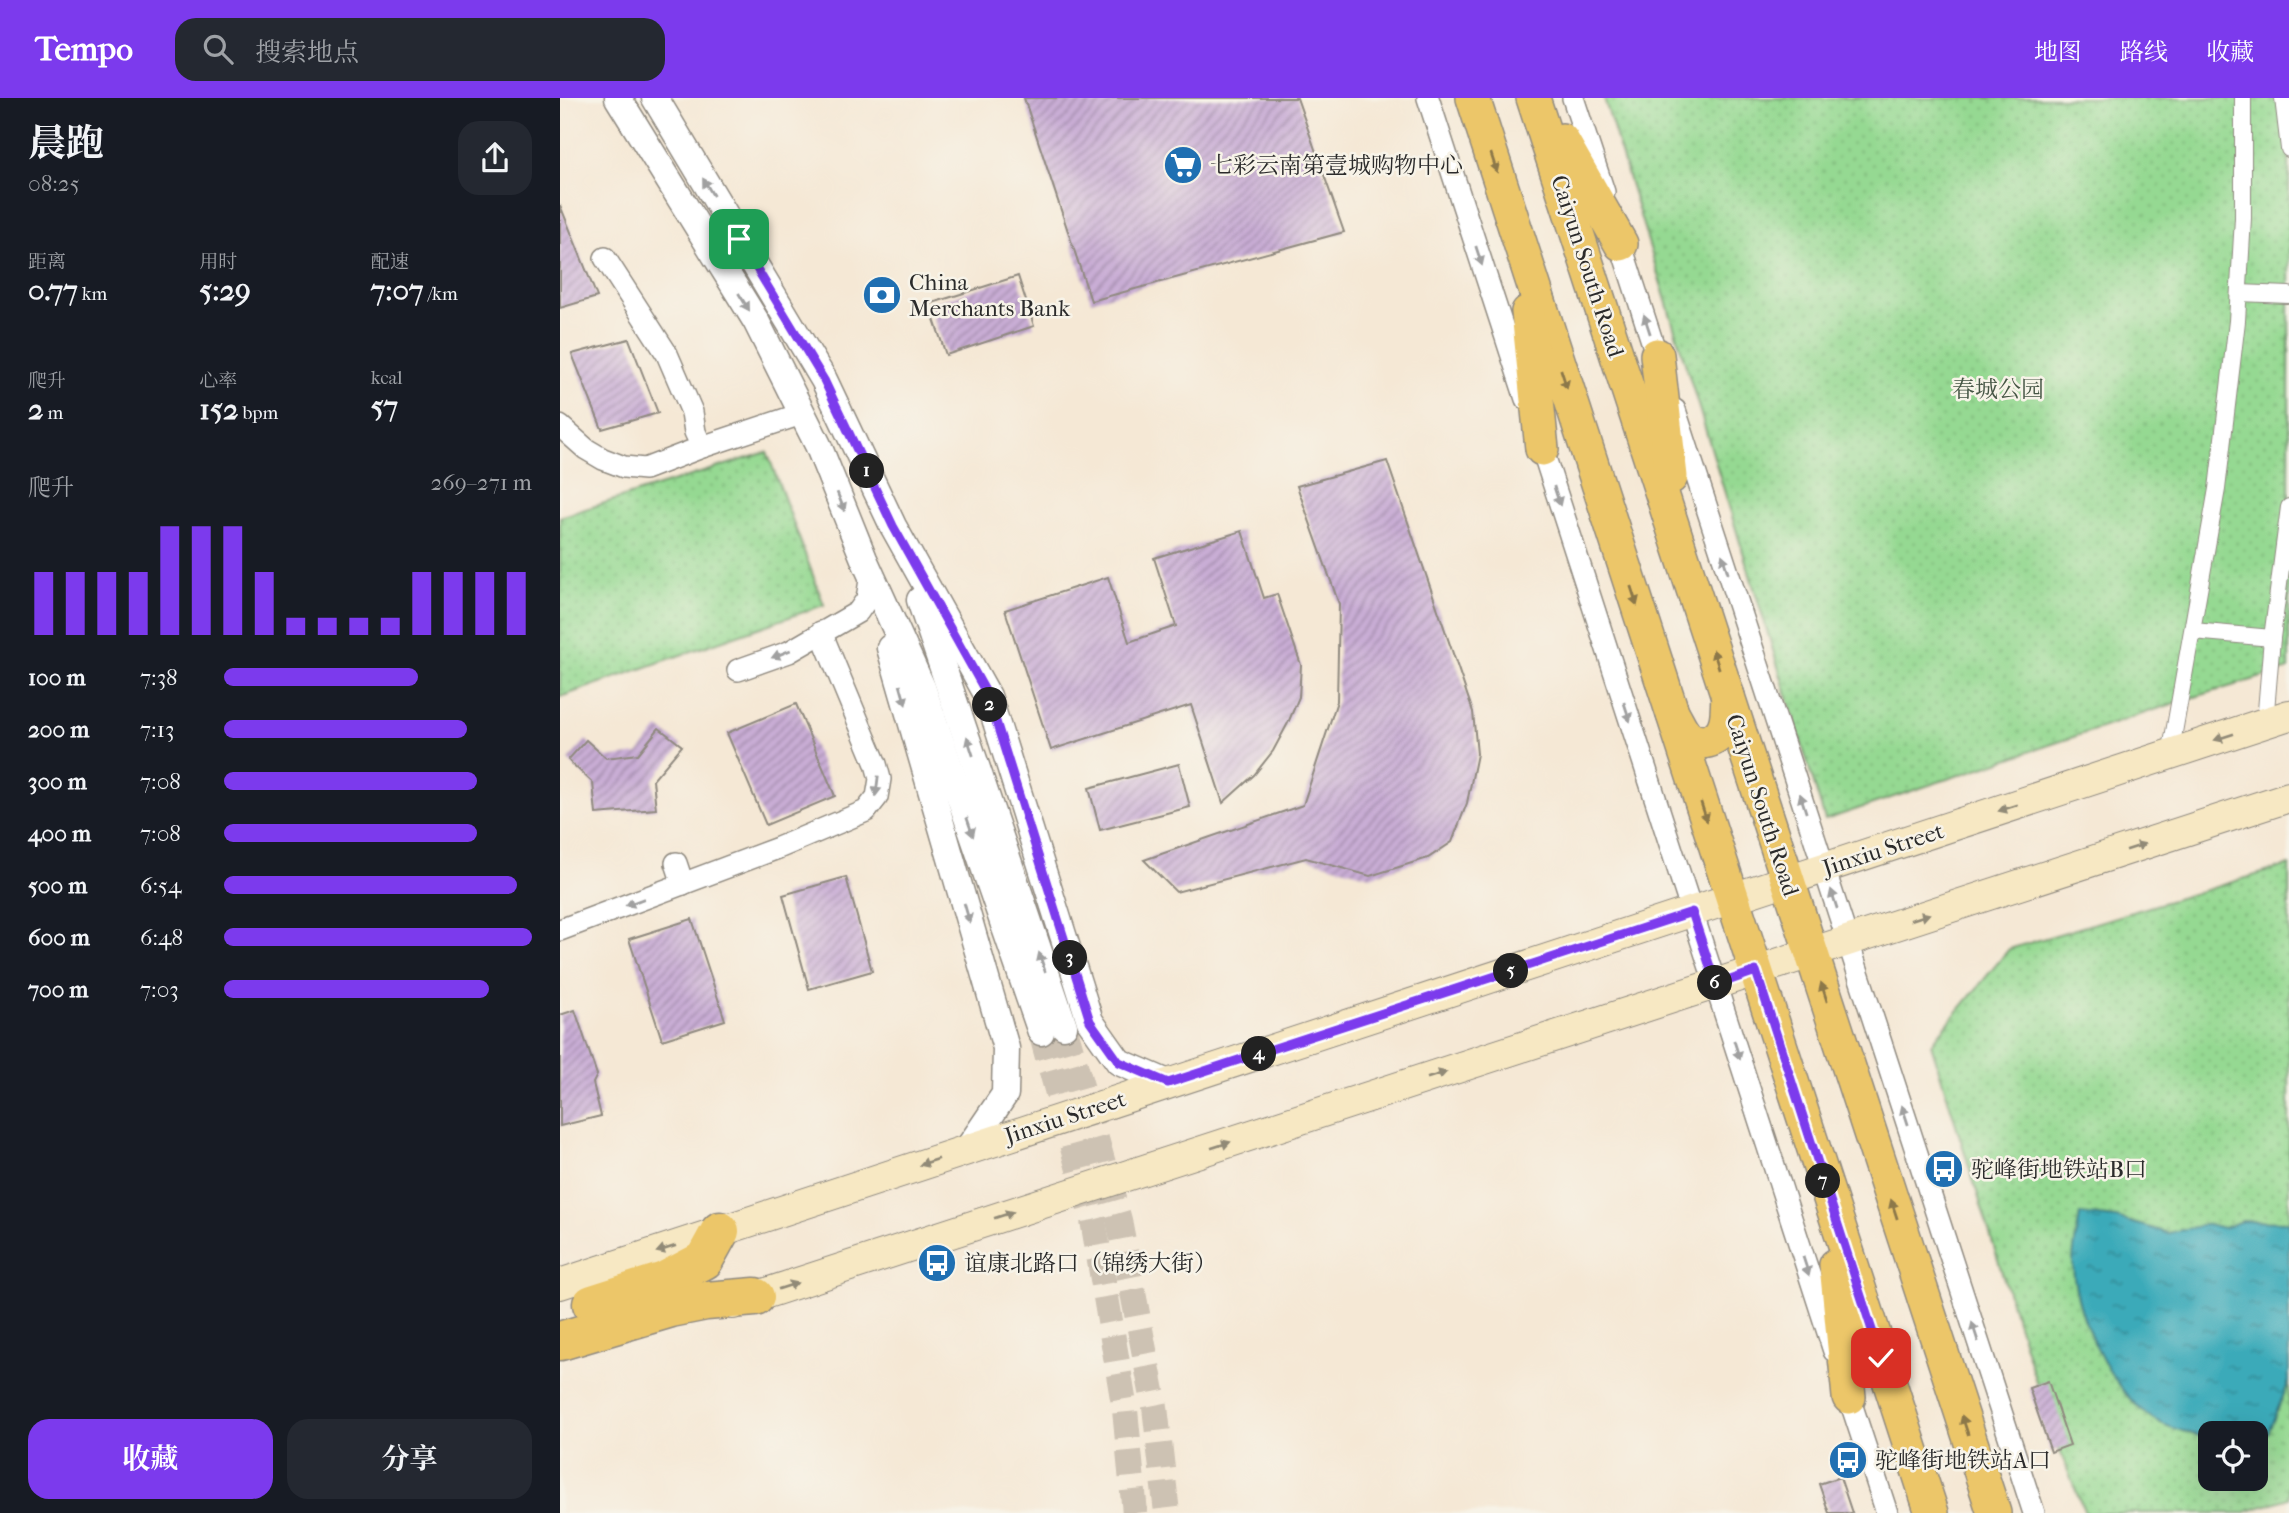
<!DOCTYPE html>
<html lang="zh">
<meta charset="utf-8">
<style>
body{margin:0;font-family:"IM FELL French Canon","Noto Serif SC",serif;background:#242831;color:#f1f3f6;height:100vh;display:flex;flex-direction:column;font-size:26px;white-space:nowrap}
*{box-sizing:border-box;margin:0}
p{font-size:23px;color:#9ea1a6}
.icon{flex:none;width:38px;height:38px;fill:none;stroke:currentColor;stroke-width:2;stroke-linecap:round;stroke-linejoin:round}
.map{position:relative;flex:1;overflow:hidden}
.side{display:flex;flex-direction:column;background:#171b24;width:560px}
.side>*{flex:none}
.controls{position:absolute;left:1638px;top:1323px;display:grid;gap:14px}
.controls a{display:grid;place-items:center;width:70px;height:70px;border-radius:14px;background:#171b24;box-shadow:0 7px 28px #0002;font-size:35px}
.pin{position:absolute;display:grid;place-items:center;width:60px;height:60px;color:#fff;margin:-30px;border-radius:14px;box-shadow:0 4px 10px #0006}
.km{position:absolute;width:35px;height:35px;margin:-18px;border-radius:50%;background:#222;color:#fff;font-size:19px;line-height:35px;text-align:center}
.round{display:grid;place-items:center;flex:none;width:74px;height:74px;border-radius:21px;background:#242831}
.headline{display:flex;align-items:center;justify-content:space-between;height:119px;padding:0 28px}
h1{font-size:38px;font-weight:700;line-height:52px}
.metrics{display:grid;grid-template-columns:repeat(3,1fr);gap:10px;height:119px;padding:7px 28px}
.metrics div{display:grid;align-content:center}
.metrics b{font-size:30px;font-weight:700}
.metrics small{font-size:19px;font-weight:400}
.metrics p{font-size:19px}
.chart{height:196px;padding:14px 28px}
.chart p{display:flex;justify-content:space-between}
.chart svg{width:100%;height:126px;margin-top:7px;stroke:#7c3aed;stroke-width:6}
.button{display:flex;gap:14px;margin-top:auto;padding:14px 28px}
.button a{flex:1;height:80px;border-radius:21px;background:#7c3aed;color:#fff;font-size:28px;font-weight:700;line-height:80px;text-align:center}
.button a+a{background:#242831;color:#f1f3f6}
ul{padding:0 28px;list-style:none;font-size:23px}
li{display:grid;grid-template-columns:112px 84px 1fr;align-items:center;height:52px}
li i{height:18px;border-radius:9px;background:#7c3aed}
header{display:flex;align-items:center;gap:42px;box-sizing:border-box;height:98px;padding:0 35px;background:#7c3aed;color:#fff}
header strong{font-size:33px}
nav{display:flex;gap:38px;margin-inline-start:auto;font-size:24px}
.search{width:490px;height:63px;background:#242831;display:flex;align-items:center;gap:18px;box-sizing:border-box;padding:0 24px;border-radius:21px;color:#9ea1a6;font-size:26px}
main{display:flex;flex:1;min-height:0}
.map>svg:first-child{display:block}
.park{fill:url(#park-dots);stroke:#60825e;stroke-width:2;fill-rule:evenodd}
.water{fill:url(#water-ripples);stroke:#336a72;stroke-width:2}
.building{fill:url(#building-hatch)}
.lines{fill:none;stroke-linecap:round;stroke-linejoin:round}
.tertiary-tunnel{stroke:#cdc2b3;stroke-width:26;stroke-dasharray:26 13;stroke-linecap:butt}
.pedestrian-casing{stroke:#908a80;stroke-width:18}
.minor-casing{stroke:#908a80;stroke-width:24}
.tertiary-casing{stroke:#908a80;stroke-width:29}
.secondary-casing{stroke:#908a80;stroke-width:32}
.primary-casing{stroke:#908a80;stroke-width:36}
.motorway-casing{stroke:#908a80;stroke-width:41}
.pedestrian{stroke:#fff;stroke-width:16}
.minor{stroke:#fff;stroke-width:21}
.tertiary{stroke:#fff;stroke-width:26}
.secondary{stroke:#f7e8c3;stroke-width:30}
.primary{stroke:#ecc669;stroke-width:33}
.motorway{stroke:#ecc669;stroke-width:38}
.oneway{fill:#8c784a}
.oneway2{fill:#a0a0a0}
.oneway3{fill:#918a77}
.route-casing{stroke:#fff;stroke-width:14}
.route{stroke:#7c3aed;stroke-width:9}
.labels{text-anchor:middle;stroke-width:5;stroke-linejoin:round;paint-order:stroke}
.poi-label{font-size:23px;fill:#2b2b2b;stroke:#f7f3e8;text-anchor:start}
.street-label{font-size:23px;fill:#2b2b2b;stroke:#f7f3e8}
.park-label{font-size:23px;fill:#465645;stroke:#f7f3e8}
</style>
<header>
<strong>Tempo</strong>
<div class="search"><svg class="icon" aria-label="search" viewBox="0 0 24 24"><circle cx="10" cy="10" r="6"/><path d="M15 15l6 6"/></svg>搜索地点</div>
<nav><a>地图</a><a>路线</a><a>收藏</a></nav>
</header>
<main>
<section class="side">
<div class="headline"><div><h1>晨跑</h1><p>08:25</p></div><a class="round"><svg class="icon" aria-label="share" viewBox="0 0 24 24"><path d="M12 15V3M7 8l5-5 5 5M5 13v7h14v-7"/></svg></a></div>
<div class="metrics">
<div><p>距离</p><b>0.77<small> km</small></b></div>
<div><p>用时</p><b>5:29</b></div>
<div><p>配速</p><b>7:07<small> /km</small></b></div>
</div>
<div class="metrics">
<div><p>爬升</p><b>2<small> m</small></b></div>
<div><p>心率</p><b>152<small> bpm</small></b></div>
<div><p>kcal</p><b>57</b></div>
</div>
<div class="chart"><p><span>爬升</span>269–271 m</p>
<svg viewBox="0 0 160 44" preserveAspectRatio="none"><path d="M5 44V22M15 44V22M25 44V22M35 44V22M45 44V6M55 44V6M65 44V6M75 44V22M85 44V38M95 44V38M105 44V38M115 44V38M125 44V22M135 44V22M145 44V22M155 44V22"/></svg>
</div>
<ul>
<li><b>100 m</b>7:38<i style="width:63%"></i></li>
<li><b>200 m</b>7:13<i style="width:79%"></i></li>
<li><b>300 m</b>7:08<i style="width:82%"></i></li>
<li><b>400 m</b>7:08<i style="width:82%"></i></li>
<li><b>500 m</b>6:54<i style="width:95%"></i></li>
<li><b>600 m</b>6:48<i style="width:100%"></i></li>
<li><b>700 m</b>7:03<i style="width:86%"></i></li>
</ul>
<div class="button"><a>收藏</a><a>分享</a></div>
</section>
<div class="map">
<svg width="1729" height="1415" viewBox="0 0 1729 1415">
<defs>
<pattern id="park-dots" width="8" height="8" patternUnits="userSpaceOnUse" patternTransform="scale(1.75)"><rect width="8" height="8" fill="#95d992"/><path d="M2 2h.1M6 6h.1" fill="none" stroke="#81ba7e" stroke-width="1.8" stroke-linecap="round"/></pattern>
<pattern id="water-ripples" width="26" height="14" patternUnits="userSpaceOnUse" patternTransform="scale(1.75)"><rect width="26" height="14" fill="#3baab9"/><path d="M2 4q2-2 4 0t4 0M15 11q2-2 4 0t4 0" fill="none" stroke="#328b97"/></pattern>
<pattern id="building-hatch" width="6" height="6" patternUnits="userSpaceOnUse" patternTransform="scale(1.75)"><rect width="6" height="6" fill="#c9add5"/><path d="M-1 1l2-2M0 6l6-6M5 7l2-2" fill="none" stroke="#a38dad"/></pattern>
</defs>
<rect width="100%" height="100%" fill="#f7f3e8"/>
<filter id="ink" filterUnits="userSpaceOnUse"><feTurbulence type="fractalNoise" baseFrequency=".0143" numOctaves="2"/><feDisplacementMap in="SourceGraphic" scale="14" xChannelSelector="R" yChannelSelector="G"/><feConvolveMatrix kernelMatrix="1 2 1 2 8 2 1 2 1" color-interpolation-filters="sRGB"/></filter>
<filter id="wash" filterUnits="userSpaceOnUse"><feTurbulence type="fractalNoise" baseFrequency=".00686" numOctaves="4" result="noise"/><feDisplacementMap in="SourceGraphic" scale="28" xChannelSelector="R" yChannelSelector="G"/><feGaussianBlur stdDeviation="1.57" result="paint"/><feColorMatrix in="noise" values="0 0 0 0 0 0 0 0 0 0 0 0 0 0 0 0 0 1.4 0 .05"/><feComposite in="paint" operator="in"/></filter>
<g filter="url(#wash)">
<rect width="100%" height="100%" fill="#f5e8d5"/>
<g class="park">
<path d="M 1044,0 L 1729,0 L 1729,571 L 1618,604 L 1265,722 Z"/>
<path d="M 207,354 L 264,507 L 0,599 L 0,419 Z"/>
<path d="M 1729,767 L 1729,1400 L 1682,1415 L 1525,1415 L 1489,1326 L 1371,946 L 1449,851 ZM 1650,1335 L 1696,1335 L 1696,1381 L 1650,1381 Z"/>
</g>
<path class="water" d="M 1520,1116 L 1556,1120 L 1608,1135 L 1648,1126 L 1664,1130 L 1681,1123 L 1729,1124 L 1729,1284 L 1708,1335 L 1696,1340 L 1696,1335 L 1650,1335 L 1650,1341 L 1644,1339 C 1626,1334 1603,1329 1589,1318 C 1549,1289 1513,1213 1513,1164 C 1513,1148 1518,1131 1520,1116 Z"/>
<g id="blocks">
<g class="building">
<path d="M 464,0 L 737,0 L 784,134 L 531,203 Z"/>
<path d="M 0,107 L 37,199 L 0,210 Z"/>
<path d="M 458,178 L 474,228 L 386,257 L 369,206 Z"/>
<path d="M 69,241 L 98,315 L 42,331 L 12,256 Z"/>
<path d="M 827,363 L 913,614 L 917,656 L 907,705 L 892,744 L 868,760 L 810,778 L 746,760 L 616,794 L 584,762 L 743,707 L 777,603 L 779,506 L 737,388 Z"/>
<path d="M 682,433 L 704,500 L 717,496 L 741,567 L 739,599 L 728,625 L 713,653 L 694,677 L 663,705 L 631,607 L 491,652 L 445,512 L 548,479 L 569,544 L 616,528 L 594,460 Z"/>
<path d="M 236,606 L 275,698 L 206,727 L 167,635 Z"/>
<path d="M 99,630 L 122,648 L 93,682 L 96,711 L 36,716 L 33,685 L 8,662 L 26,642 L 46,660 L 78,656 Z"/>
<path d="M 619,666 L 630,709 L 540,732 L 529,690 Z"/>
<path d="M 286,779 L 312,873 L 249,891 L 223,797 Z"/>
<path d="M 132,821 L 165,922 L 102,942 L 69,841 Z"/>
<path d="M 15,912 L 37,977 L 33,985 L 41,1018 L 0,1028 L 0,917 Z"/>
<path d="M 1488,1283 L 1510,1347 L 1491,1354 L 1469,1290 Z"/>
<path d="M 1280,1379 L 1292,1415 L 1269,1415 L 1259,1386 Z"/>
</g>
</g>
</g>
<g filter="url(#ink)">
<use href="#blocks" fill-opacity="0" stroke="#908a80" stroke-width="2"/>
<g class="lines">
<g class="tertiary-tunnel">
<path d="M 504,928 L 559,1122 L 595,1309 L 607,1415"/>
<path d="M 481,934 L 533,1122 L 565,1312 L 575,1415"/>
</g>
<g class="pedestrian-casing">
<g id="pedestrian">
<path d="M 1723,0 L 1729,51"/>
<path d="M 1679,195 L 1729,197"/>
<path d="M 1633,533 L 1712,540"/>
<path d="M 1705,625 L 1712,540 L 1729,409"/>
<path d="M 1610,657 L 1657,391 L 1677,223 L 1683,120 L 1683,0"/>
</g>
</g>
<g class="minor-casing">
<g id="minor">
<path d="M 868,0 L 966,301"/>
<path d="M 1013,0 L 1044,94"/>
<path d="M 1057,135 L 1100,268"/>
<path d="M 45,160 L 107,256 L 132,314 L 135,334 L 142,349"/>
<path d="M 1115,312 L 1474,1415"/>
<path d="M 0,328 L 26,351 L 43,361 L 64,369 L 85,371 L 142,349 L 241,316"/>
<path d="M 979,341 L 1274,1253"/>
<path d="M 178,572 L 229,554 L 298,514 L 307,501 L 310,482"/>
<path d="M 116,765 L 123,786"/>
<path d="M 0,832 L 218,750 L 306,713 L 317,699 L 320,681 L 316,666 L 261,534"/>
<path d="M 1285,1287 L 1327,1415"/>
</g>
</g>
<g class="tertiary-casing">
<g id="tertiary">
<path d="M 58,0 L 196,223 L 258,347 L 304,461 L 362,589 L 481,934"/>
<path d="M 95,0 L 264,282 L 333,428 L 428,598 L 530,923 L 559,964 L 608,985"/>
<path d="M 360,502 L 504,928"/>
<path d="M 330,550 L 446,950 L 445,996 L 407,1052"/>
</g>
</g>
<g class="secondary-casing">
<g id="secondary">
<path d="M 0,1186 L 1729,617"/>
<path d="M 173,1206 L 1729,699"/>
</g>
</g>
<g class="primary-casing">
<g id="primary">
<path d="M 913,0 L 1372,1415"/>
<path d="M 973,0 L 1434,1415"/>
<path d="M 1002,42 L 1061,146"/>
<path d="M 968,214 L 982,351"/>
<path d="M 1097,257 L 1111,379"/>
<path d="M 1113,616 C 1117,622 1120,630 1125,636 C 1137,650 1160,644 1165,626 C 1168,618 1167,607 1168,598"/>
<path d="M 1276,1167 L 1289,1299"/>
</g>
</g>
<g class="motorway-casing">
<g id="motorway">
<path d="M 32,1206 L 104,1183 L 144,1162 L 160,1133"/>
<path d="M 0,1243 L 111,1210 L 146,1203 L 195,1199"/>
</g>
</g>
<use href="#pedestrian" class="pedestrian"/>
<use href="#minor" class="minor"/>
<use href="#tertiary" class="tertiary"/>
<use href="#secondary" class="secondary"/>
<use href="#primary" class="primary"/>
<use href="#motorway" class="motorway"/>
</g>
<defs><path id="oneway-solid" d="M-6-.8H1V-3.2L6.5 0L1 3.2V.8H-6Z" transform="scale(1.75)"/></defs>
<g class="oneway">
<use href="#oneway-solid" transform="translate(934 65) rotate(72)"/>
<use href="#oneway-solid" transform="translate(1004 281) rotate(72)"/>
<use href="#oneway-solid" transform="translate(1074 498) rotate(72)"/>
<use href="#oneway-solid" transform="translate(1156 561) rotate(-108)"/>
<use href="#oneway-solid" transform="translate(1144 714) rotate(72)"/>
<use href="#oneway-solid" transform="translate(1264 894) rotate(-108)"/>
<use href="#oneway-solid" transform="translate(1334 1111) rotate(-108)"/>
<use href="#oneway-solid" transform="translate(1405 1327) rotate(-108)"/>
</g>
<g class="oneway2">
<use href="#oneway-solid" transform="translate(148 89) rotate(-121)"/>
<use href="#oneway-solid" transform="translate(919 158) rotate(72)"/>
<use href="#oneway-solid" transform="translate(184 204) rotate(58)"/>
<use href="#oneway-solid" transform="translate(1087 226) rotate(-108)"/>
<use href="#oneway-solid" transform="translate(997 398) rotate(72)"/>
<use href="#oneway-solid" transform="translate(281 404) rotate(68)"/>
<use href="#oneway-solid" transform="translate(1165 466) rotate(-108)"/>
<use href="#oneway-solid" transform="translate(221 556) rotate(158)"/>
<use href="#oneway-solid" transform="translate(343 597) rotate(74)"/>
<use href="#oneway-solid" transform="translate(1067 614) rotate(72)"/>
<use href="#oneway-solid" transform="translate(410 648) rotate(-108)"/>
<use href="#oneway-solid" transform="translate(317 688) rotate(97)"/>
<use href="#oneway-solid" transform="translate(1243 705) rotate(-108)"/>
<use href="#oneway-solid" transform="translate(410 729) rotate(71)"/>
<use href="#oneway-solid" transform="translate(1274 801) rotate(-108)"/>
<use href="#oneway-solid" transform="translate(75 804) rotate(159)"/>
<use href="#oneway-solid" transform="translate(407 815) rotate(74)"/>
<use href="#oneway-solid" transform="translate(482 864) rotate(-108)"/>
<use href="#oneway-solid" transform="translate(1177 952) rotate(72)"/>
<use href="#oneway-solid" transform="translate(1345 1017) rotate(-108)"/>
<use href="#oneway-solid" transform="translate(1246 1168) rotate(72)"/>
<use href="#oneway-solid" transform="translate(1415 1234) rotate(-108)"/>
</g>
<g class="oneway3">
<use href="#oneway-solid" transform="translate(1664 639) rotate(162)"/>
<use href="#oneway-solid" transform="translate(1448 710) rotate(162)"/>
<use href="#oneway-solid" transform="translate(1576 749) rotate(-18)"/>
<use href="#oneway-solid" transform="translate(1360 819) rotate(-18)"/>
<use href="#oneway-solid" transform="translate(877 977) rotate(-18)"/>
<use href="#oneway-solid" transform="translate(661 1047) rotate(-18)"/>
<use href="#oneway-solid" transform="translate(369 1064) rotate(162)"/>
<use href="#oneway-solid" transform="translate(444 1117) rotate(-18)"/>
<use href="#oneway-solid" transform="translate(106 1151) rotate(162)"/>
<use href="#oneway-solid" transform="translate(228 1188) rotate(-18)"/>
</g>
</g>
<g class="lines" filter="url(#ink)">
<g class="route-casing">
<path id="route" d="M 179,141 L 264,282 L 333,428 L 428,598 L 530,923 L 559,964 L 608,985 L 1132,814 L 1156,887 L 1196,873 L 1321,1260"/>
</g>
<use href="#route" class="route"/>
</g>
<defs>
<g id="supermarket-disc" transform="scale(2.0125)"><circle r="9.5" fill="#1f6fb2" stroke="#f7f3e8"/><path d="M-6-5.5h2.5l.6 2H6L4.5 2H-2.5L-4.4-4H-6ZM-1.5 3.2a1.3 1.3 0 1 0 .1 0ZM3 3.2a1.3 1.3 0 1 0 .1 0Z" fill="#fff"/></g>
<g id="bank-disc" transform="scale(2.0125)"><circle r="9.5" fill="#1f6fb2" stroke="#f7f3e8"/><path d="M-6-4H6V4H-6ZM0-2.3a2.3 2.3 0 1 0 0 4.6a2.3 2.3 0 1 0 0-4.6Z" fill="#fff"/></g>
<g id="bus-disc" transform="scale(2.0125)"><circle r="9.5" fill="#1f6fb2" stroke="#f7f3e8"/><path d="M-5-6H5V4H4V6H2V4H-2V6H-4V4H-5ZM-3.5-4V0h7V-4ZM-3.5 1.2v1.5H-2V1.2ZM2 1.2v1.5H3.5V1.2Z" fill="#fff"/></g>
</defs>
<g fill-rule="evenodd">
<use href="#supermarket-disc" x="623" y="67"/>
<use href="#bank-disc" x="322" y="197"/>
<use href="#bus-disc" x="1384" y="1071"/>
<use href="#bus-disc" x="377" y="1165"/>
<use href="#bus-disc" x="1288" y="1362"/>
</g>
<g class="labels">
<g class="poi-label">
<text x="650" y="75">七彩云南第壹城购物中心</text>
<text x="349" y="192">China<tspan x="349" dy="26">Merchants Bank</tspan></text>
<text x="1411" y="1079">驼峰街地铁站B口</text>
<text x="404" y="1173">谊康北路口（锦绣大街）</text>
<text x="1315" y="1370">驼峰街地铁站A口</text>
</g>
<g class="street-label">
<text transform="translate(1028 168) rotate(72)" y="8">Caiyun South Road</text>
<text transform="translate(1203 707) rotate(72)" y="8">Caiyun South Road</text>
<text transform="translate(1323 751) rotate(-18)" y="8">Jinxiu Street</text>
<text transform="translate(505 1019) rotate(-18)" y="8">Jinxiu Street</text>
</g>
<g class="park-label">
<text x="1438" y="299">春城公园</text>
</g>
</g>
</svg>
<div class="controls">
<a><svg class="icon" aria-label="locate" viewBox="0 0 24 24"><circle cx="12" cy="12" r="6"/><path d="M12 2v4M12 18v4M2 12h4M18 12h4"/></svg></a>
</div>
<div class="pin" style="left:179px;top:141px;background:#1e9e55"><svg class="icon" aria-label="arrive" viewBox="0 0 24 24"><path d="M6 21V4h12l-3 4 3 4H6"/></svg></div>
<div class="pin" style="left:1321px;top:1260px;background:#d93025"><svg class="icon" aria-label="check" viewBox="0 0 24 24"><path d="M5 12l5 5 9-10"/></svg></div>
<b class="km" style="left:307px;top:373px">1</b>
<b class="km" style="left:430px;top:607px">2</b>
<b class="km" style="left:510px;top:860px">3</b>
<b class="km" style="left:699px;top:956px">4</b>
<b class="km" style="left:951px;top:873px">5</b>
<b class="km" style="left:1155px;top:885px">6</b>
<b class="km" style="left:1263px;top:1083px">7</b>
</div>
</main>
